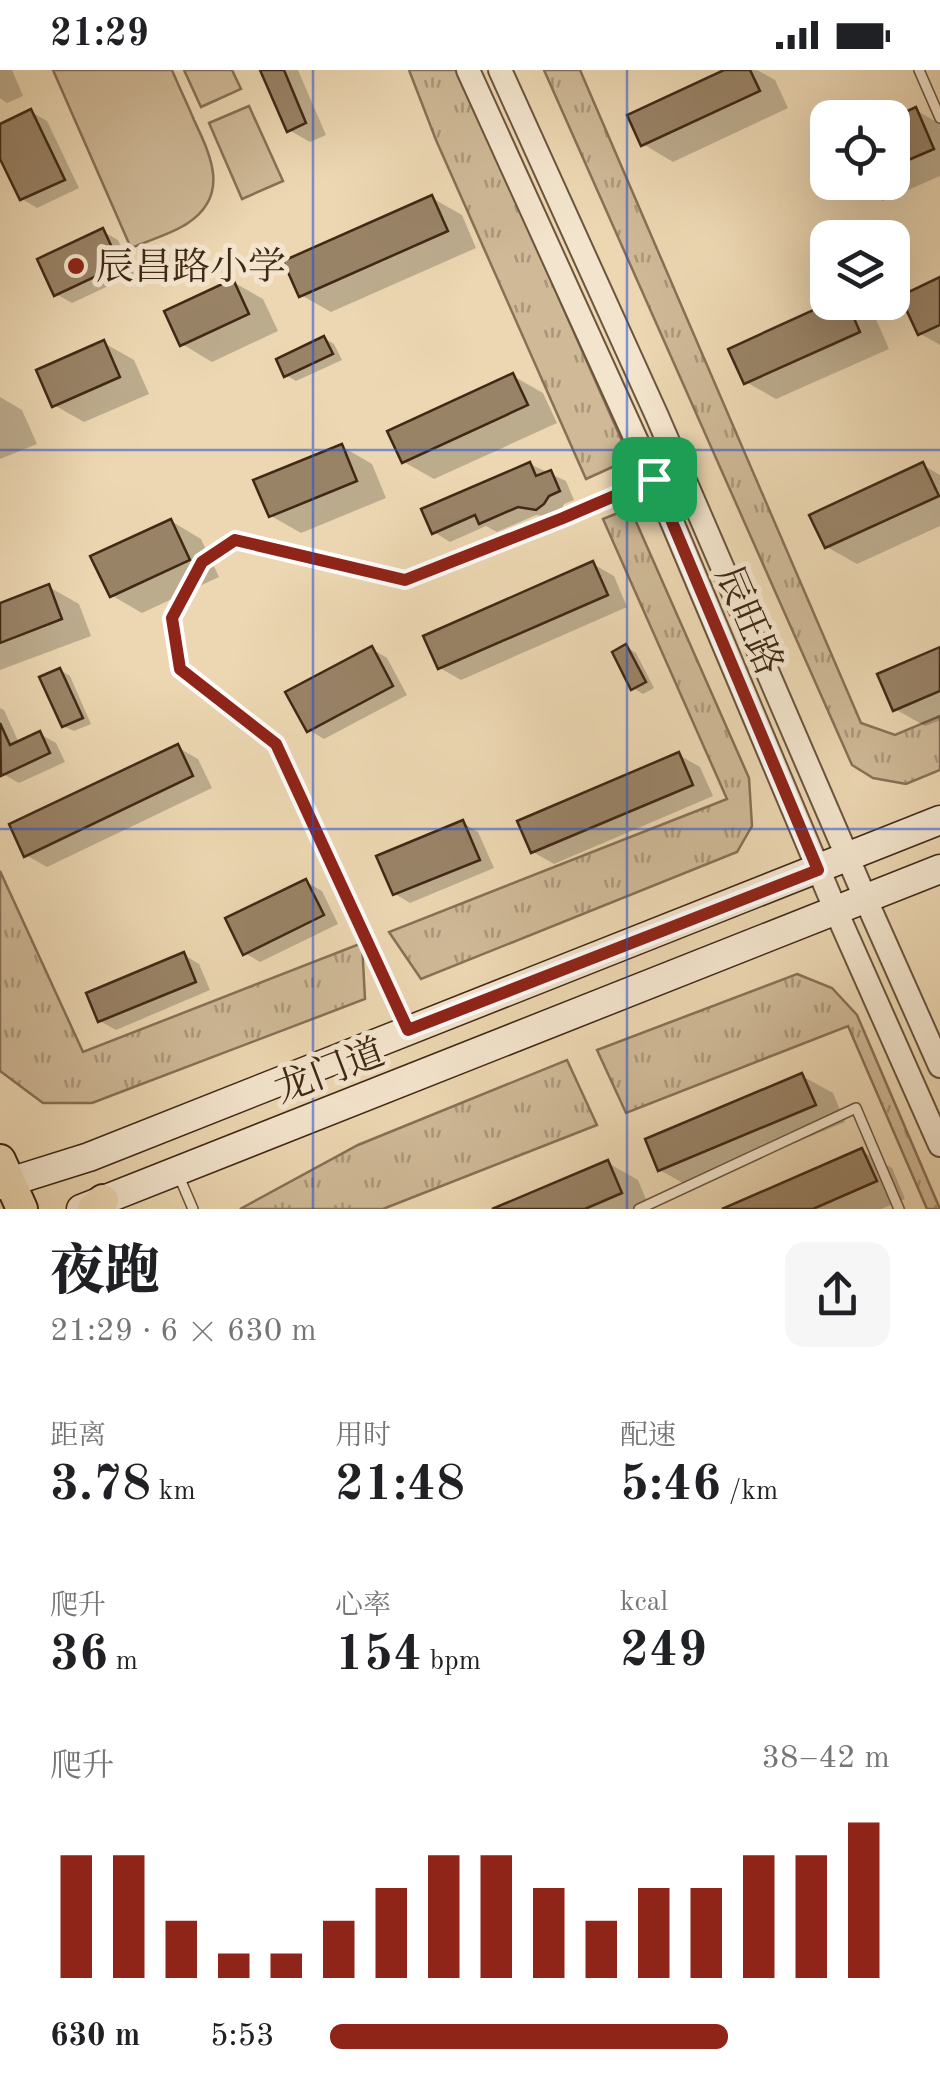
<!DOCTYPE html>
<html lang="zh">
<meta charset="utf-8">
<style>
body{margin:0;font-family:"Old Standard TT","Noto Serif SC",serif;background:#f6f6f6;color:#202124;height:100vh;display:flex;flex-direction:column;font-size:38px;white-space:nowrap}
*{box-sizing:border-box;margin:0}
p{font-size:32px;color:#757577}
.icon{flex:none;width:55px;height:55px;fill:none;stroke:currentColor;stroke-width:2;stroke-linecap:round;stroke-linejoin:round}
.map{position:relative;height:1139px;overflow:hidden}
.panel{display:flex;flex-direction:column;background:#fff;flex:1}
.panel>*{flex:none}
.tools{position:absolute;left:810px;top:30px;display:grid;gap:20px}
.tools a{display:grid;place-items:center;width:100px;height:100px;border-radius:20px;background:#fff;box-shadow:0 10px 40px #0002;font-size:50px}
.pin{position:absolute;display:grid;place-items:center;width:85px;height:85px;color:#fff;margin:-42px;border-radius:20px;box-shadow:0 5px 15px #0006}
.round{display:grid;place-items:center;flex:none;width:105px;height:105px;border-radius:20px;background:#f6f6f6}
.overview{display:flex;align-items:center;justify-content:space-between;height:170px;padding:0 50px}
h1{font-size:55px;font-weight:800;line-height:75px}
.metrics{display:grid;grid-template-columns:repeat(3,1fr);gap:15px;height:170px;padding:10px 50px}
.metrics div{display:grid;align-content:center}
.metrics b{font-size:50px;font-weight:800}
.metrics small{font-size:28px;font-weight:400}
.metrics p{font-size:28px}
.chart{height:280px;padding:20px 50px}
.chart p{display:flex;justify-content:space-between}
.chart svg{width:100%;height:180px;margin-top:10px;stroke:#8f2418;stroke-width:6}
ul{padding:0 50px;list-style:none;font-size:32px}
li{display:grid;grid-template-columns:160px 120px 1fr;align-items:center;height:75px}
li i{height:25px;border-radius:12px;background:#8f2418}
.status{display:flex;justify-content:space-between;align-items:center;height:70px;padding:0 50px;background:#fff;direction:ltr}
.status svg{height:28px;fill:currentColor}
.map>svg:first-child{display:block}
.grass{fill:url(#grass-tufts);stroke:#887056;stroke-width:2.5}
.pitch{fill:#cfb997;stroke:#887056;stroke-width:2.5}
.shadow{fill:#0003}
.building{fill:#998367;stroke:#402815;stroke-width:2.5}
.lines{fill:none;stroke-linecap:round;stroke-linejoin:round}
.service-casing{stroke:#6b543c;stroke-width:12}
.tertiary-casing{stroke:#6b543c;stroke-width:26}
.secondary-casing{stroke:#402815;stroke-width:31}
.primary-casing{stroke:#402815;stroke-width:34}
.path{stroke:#402815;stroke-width:4;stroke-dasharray:8 5;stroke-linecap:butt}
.service{stroke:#f3e5cd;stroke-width:9}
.tertiary{stroke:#f3e5cd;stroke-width:22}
.secondary{stroke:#f3e5cd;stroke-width:28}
.primary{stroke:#ecd7b2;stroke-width:30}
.route-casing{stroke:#fff;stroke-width:20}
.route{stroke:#8f2418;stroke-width:12}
.grid{fill:none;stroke:#1d4ed8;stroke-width:2.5;stroke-opacity:0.55}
.poi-dot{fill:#8f2418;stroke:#f3e5cd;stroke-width:4}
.labels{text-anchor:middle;stroke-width:10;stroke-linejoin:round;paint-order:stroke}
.poi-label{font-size:38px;fill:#402815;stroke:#f3e5cd;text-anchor:start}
.street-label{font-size:38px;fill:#402815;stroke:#f3e5cd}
</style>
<div class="status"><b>21:29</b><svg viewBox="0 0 49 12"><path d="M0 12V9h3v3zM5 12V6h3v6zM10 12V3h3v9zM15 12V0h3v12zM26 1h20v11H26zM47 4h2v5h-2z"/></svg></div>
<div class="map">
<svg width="940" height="1139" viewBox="0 0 940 1139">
<defs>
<pattern id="grass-tufts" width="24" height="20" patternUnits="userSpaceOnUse" patternTransform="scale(2.5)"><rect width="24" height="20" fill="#cfb997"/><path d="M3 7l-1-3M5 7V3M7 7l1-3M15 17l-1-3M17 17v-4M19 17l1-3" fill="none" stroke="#a9967a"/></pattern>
</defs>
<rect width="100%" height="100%" fill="#ecd7b2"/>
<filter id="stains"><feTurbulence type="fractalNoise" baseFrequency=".002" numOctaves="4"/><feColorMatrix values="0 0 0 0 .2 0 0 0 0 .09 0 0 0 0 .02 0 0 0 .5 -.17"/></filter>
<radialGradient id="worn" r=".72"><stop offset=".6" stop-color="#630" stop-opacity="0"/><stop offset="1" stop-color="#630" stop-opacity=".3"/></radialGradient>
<g class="grass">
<path d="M 409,0 L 458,0 L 630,389 L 586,409 L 436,70 Z"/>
<path d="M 544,0 L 580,0 L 861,653 L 895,665 L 940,646 L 940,700 L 906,714 L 873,708 L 852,695 Z"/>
<path d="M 630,438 L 749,708 L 752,756 L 737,782 L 421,909 L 389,862 L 727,729 L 603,449 Z"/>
<path d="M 0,801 L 83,982 L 362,873 L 365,929 L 92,1033 L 43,1033 L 0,1001 Z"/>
<path d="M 797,904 L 832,918 L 857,945 L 940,1139 L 927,1139 L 848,956 L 626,1043 L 597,980 Z"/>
<path d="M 567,990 L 597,1055 L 383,1139 L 240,1139 L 358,1075 Z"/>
</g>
<g class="pitch">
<path d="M 53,0 L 172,0 C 179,17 187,33 194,50 C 211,86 230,125 188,153 C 172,164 149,170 131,178 Z"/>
<path d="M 184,0 L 232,0 L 241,19 L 201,37 Z"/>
<path d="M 249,36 L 283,111 L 242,129 L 209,53 Z"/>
</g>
<g class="shadow">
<path d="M 0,0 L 12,0 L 23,26 L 7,33 L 0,28 Z"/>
<path d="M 263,0 L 298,0 L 326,65 L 310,72 L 289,60 Z"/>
<path d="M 730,0 L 757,0 L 775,10 L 788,38 L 673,92 L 643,74 Z"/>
<path d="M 916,40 L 940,54 L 940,106 L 883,131 L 853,114 L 892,112 L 892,50 Z"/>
<path d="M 31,42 L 47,51 L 79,118 L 37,138 L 22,129 L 0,83 L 0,57 Z"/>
<path d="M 432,128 L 462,145 L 476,178 L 331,242 L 301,225 Z"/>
<path d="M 102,161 L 118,170 L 134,204 L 72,233 L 56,224 Z"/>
<path d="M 940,210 L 940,275 L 919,263 Z"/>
<path d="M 233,212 L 263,229 L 278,261 L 212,292 L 182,274 Z"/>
<path d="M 837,232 L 850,232 L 875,247 L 889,279 L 776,329 L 746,312 Z"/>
<path d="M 324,268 L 334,274 L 342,290 L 296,311 L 286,305 Z"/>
<path d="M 104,273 L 134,290 L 149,324 L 84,352 L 54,335 Z"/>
<path d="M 513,306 L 543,323 L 557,353 L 434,409 L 404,392 Z"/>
<path d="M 0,327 L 22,340 L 37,374 L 0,389 Z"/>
<path d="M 341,376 L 372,394 L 386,428 L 301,463 L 271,446 Z"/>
<path d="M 530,394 L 566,411 L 574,430 L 564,434 L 560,443 L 553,447 L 536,445 L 497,462 L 486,456 L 450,472 L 434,462 Z"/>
<path d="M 923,395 L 940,405 L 940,456 L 857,494 L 827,477 Z"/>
<path d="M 171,451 L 201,469 L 219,507 L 142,543 L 111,525 Z"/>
<path d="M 593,494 L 614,506 L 627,537 L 461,610 L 440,598 Z"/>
<path d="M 49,517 L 79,534 L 91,566 L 0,600 L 0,535 Z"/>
<path d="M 626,577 L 636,583 L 654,618 L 643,624 L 633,618 Z"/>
<path d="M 372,579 L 387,588 L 407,625 L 324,669 L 309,660 Z"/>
<path d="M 940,579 L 940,650 L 925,656 L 895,639 Z"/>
<path d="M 60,600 L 70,606 L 91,654 L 74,661 L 63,656 Z"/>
<path d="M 0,638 L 4,640 L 19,673 L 40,664 L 56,673 L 65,692 L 19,713 L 3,704 L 0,697 Z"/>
<path d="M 177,677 L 198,689 L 212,718 L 47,797 L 26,785 Z"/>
<path d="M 679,685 L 700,697 L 713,726 L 554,794 L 533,782 Z"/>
<path d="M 463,753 L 478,762 L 494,798 L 410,833 L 395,824 Z"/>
<path d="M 306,812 L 322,821 L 338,854 L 260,892 L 245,883 Z"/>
<path d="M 184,885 L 199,894 L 210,920 L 116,960 L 100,951 Z"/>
<path d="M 802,1006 L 833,1023 L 845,1052 L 690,1117 L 660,1100 Z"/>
<path d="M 862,1081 L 892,1098 L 905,1129 L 881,1139 L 728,1139 Z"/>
<path d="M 608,1093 L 638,1110 L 650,1139 L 499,1139 Z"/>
</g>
<g class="building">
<path d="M 260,0 L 284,0 L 306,53 L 287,62 Z"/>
<path d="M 724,0 L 750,0 L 760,21 L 641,76 L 627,45 Z"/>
<path d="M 916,37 L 934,79 L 892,97 L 892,48 Z"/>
<path d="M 31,39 L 65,110 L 20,130 L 0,89 L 0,54 Z"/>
<path d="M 432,125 L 448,161 L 299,227 L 283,191 Z"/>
<path d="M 103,158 L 120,195 L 54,226 L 37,189 Z"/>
<path d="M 940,207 L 940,255 L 918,265 L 900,226 Z"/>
<path d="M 233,209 L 249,244 L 180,276 L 164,241 Z"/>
<path d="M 831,232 L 847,232 L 860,262 L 744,314 L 728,279 Z"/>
<path d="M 324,266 L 333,284 L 284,307 L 276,289 Z"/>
<path d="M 104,270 L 120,307 L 52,337 L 36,300 Z"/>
<path d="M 513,303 L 528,335 L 402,393 L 387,361 Z"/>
<path d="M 342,374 L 357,411 L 269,447 L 253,410 Z"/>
<path d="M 530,392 L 536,406 L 551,400 L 560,421 L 549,426 L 544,434 L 536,440 L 518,437 L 479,454 L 475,445 L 432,464 L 421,439 Z"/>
<path d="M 923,392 L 939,426 L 825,478 L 809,445 Z"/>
<path d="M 171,449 L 190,490 L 110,527 L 90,486 Z"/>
<path d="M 593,491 L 608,525 L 438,599 L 423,566 Z"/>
<path d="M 49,514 L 62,549 L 0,573 L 0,533 Z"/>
<path d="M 626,574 L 646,612 L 631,620 L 612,582 Z"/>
<path d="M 372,576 L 393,616 L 307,662 L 285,622 Z"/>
<path d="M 940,577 L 940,621 L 893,641 L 877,604 Z"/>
<path d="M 60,598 L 83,648 L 62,657 L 39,607 Z"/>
<path d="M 0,653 L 10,675 L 40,661 L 50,683 L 1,706 Z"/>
<path d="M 178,674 L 193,706 L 24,787 L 9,754 Z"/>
<path d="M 679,682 L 693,715 L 531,783 L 517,751 Z"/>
<path d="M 463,750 L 480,790 L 393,825 L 376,786 Z"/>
<path d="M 306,809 L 324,845 L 243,885 L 225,848 Z"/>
<path d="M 184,882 L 196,912 L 98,952 L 86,923 Z"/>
<path d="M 802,1003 L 816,1035 L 658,1101 L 645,1069 Z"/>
<path d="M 862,1078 L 877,1111 L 813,1139 L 722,1139 Z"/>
<path d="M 608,1090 L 622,1123 L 585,1139 L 492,1139 Z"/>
</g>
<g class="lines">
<g class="service-casing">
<g id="service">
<path d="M 919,0 L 940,48"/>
<path d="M 407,958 L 277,674 L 180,599 L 172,548 L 202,492 L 235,470 L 405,509 L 563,448"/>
<path d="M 178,1104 L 193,1139"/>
<path d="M 639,1139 L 856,1038 L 899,1139"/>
</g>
</g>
<g class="tertiary-casing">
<g id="tertiary">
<path d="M 468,0 L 654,409 L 836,841 L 940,1075"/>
<path d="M 500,0 L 657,346 L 866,830 L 940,996"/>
</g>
</g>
<g class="secondary-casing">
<g id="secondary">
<path d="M 0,1115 L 89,1087 L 940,750"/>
<path d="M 81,1139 L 940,799"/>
</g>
</g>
<g class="primary-casing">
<g id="primary">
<path d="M 0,1090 L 22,1139"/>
<path d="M 93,1139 L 103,1130"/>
</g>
</g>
<path class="path" d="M 576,442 L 637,417"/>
<use href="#service" class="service"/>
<use href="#tertiary" class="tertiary"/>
<use href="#secondary" class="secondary"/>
<use href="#primary" class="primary"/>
</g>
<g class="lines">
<g class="route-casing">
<path id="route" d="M 654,409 L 818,800 L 408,960 L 276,674 L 180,599 L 172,548 L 202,492 L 235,470 L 405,510 L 563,448 Z"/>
</g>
<use href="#route" class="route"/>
</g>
<path class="grid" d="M 313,0 L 313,1139M 627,0 L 627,1139M 0,380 L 940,380M 0,759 L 940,759"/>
<circle class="poi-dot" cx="76" cy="196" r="10"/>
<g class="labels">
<g class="poi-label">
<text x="96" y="209">辰昌路小学</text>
</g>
<g class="street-label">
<text transform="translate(750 550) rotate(67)" y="13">辰旺路</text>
<text transform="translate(329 1000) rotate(-21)" y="13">龙门道</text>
</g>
</g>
<rect width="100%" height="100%" filter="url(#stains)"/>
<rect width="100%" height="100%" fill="url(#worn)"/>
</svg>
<div class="tools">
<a><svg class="icon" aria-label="locate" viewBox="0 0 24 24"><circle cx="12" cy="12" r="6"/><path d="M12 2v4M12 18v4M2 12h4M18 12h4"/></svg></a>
<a><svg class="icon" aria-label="layers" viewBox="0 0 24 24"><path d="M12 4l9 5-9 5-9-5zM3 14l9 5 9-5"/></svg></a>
</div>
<div class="pin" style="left:654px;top:409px;background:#1e9e55"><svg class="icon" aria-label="arrive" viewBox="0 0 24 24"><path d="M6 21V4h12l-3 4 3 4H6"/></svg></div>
</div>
<section class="panel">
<div class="overview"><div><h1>夜跑</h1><p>21:29 · 6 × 630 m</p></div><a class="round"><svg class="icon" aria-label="share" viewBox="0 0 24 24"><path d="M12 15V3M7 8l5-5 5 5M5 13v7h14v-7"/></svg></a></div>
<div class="metrics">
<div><p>距离</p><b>3.78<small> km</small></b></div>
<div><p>用时</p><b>21:48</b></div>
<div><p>配速</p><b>5:46<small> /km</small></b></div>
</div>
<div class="metrics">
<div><p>爬升</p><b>36<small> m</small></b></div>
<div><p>心率</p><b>154<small> bpm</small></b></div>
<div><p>kcal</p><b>249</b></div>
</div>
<div class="chart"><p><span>爬升</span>38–42 m</p>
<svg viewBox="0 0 160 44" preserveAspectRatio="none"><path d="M5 44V14M15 44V14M25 44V30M35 44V38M45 44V38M55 44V30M65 44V22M75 44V14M85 44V14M95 44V22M105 44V30M115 44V22M125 44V22M135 44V14M145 44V14M155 44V6"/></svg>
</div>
<ul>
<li><b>630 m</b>5:53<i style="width:71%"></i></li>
</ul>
</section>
